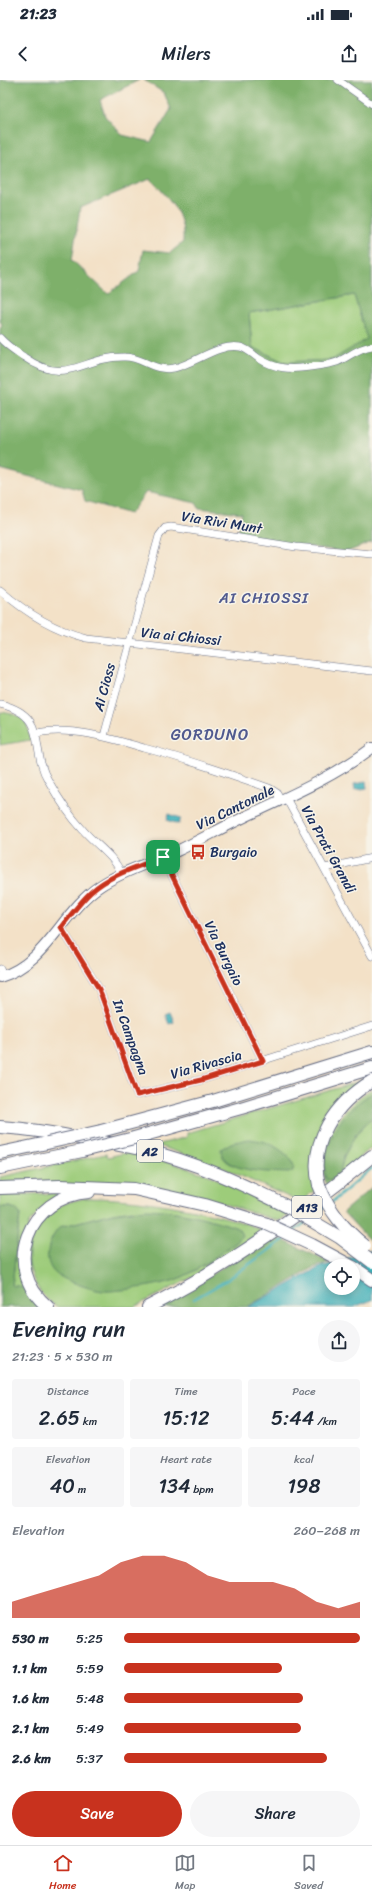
<!DOCTYPE html>
<meta charset="utf-8">
<style>
body{margin:0;font-family:Sriracha,sans-serif;background:#f6f6f7;color:#1f2937;height:100vh;display:flex;flex-direction:column;font-size:15px;white-space:nowrap}
*{box-sizing:border-box;margin:0}
p{font-size:13px;color:#747a83}
.icon{flex:none;width:22px;height:22px;fill:none;stroke:currentColor;stroke-width:2;stroke-linecap:round;stroke-linejoin:round}
.map{position:relative;height:1227px;overflow:hidden}
.panel{display:flex;flex-direction:column;background:#fff;flex:1}
.panel>*{flex:none}
.tools{position:absolute;left:324px;top:1179px;display:grid;gap:8px}
.tools a{display:grid;place-items:center;width:36px;height:36px;border-radius:50%;background:#fff;box-shadow:0 2px 10px #0003;font-size:20px}
.pin{position:absolute;display:grid;place-items:center;width:34px;height:34px;color:#fff;margin:-17px;border-radius:8px;box-shadow:0 2px 6px #0006}
.round{display:grid;place-items:center;flex:none;width:42px;height:42px;border-radius:21px;background:#f6f6f7}
.overview{display:flex;align-items:center;justify-content:space-between;height:68px;padding:0 12px}
h1{font-size:22px;font-weight:600;line-height:30px}
.figures{display:grid;grid-template-columns:repeat(3,1fr);gap:6px;height:68px;padding:4px 12px}
.figures div{display:grid;align-content:center;border-radius:4px;background:#f6f6f7;text-align:center}
.figures b{font-size:20px;font-weight:600}
.figures small{font-size:11px;font-weight:400}
.figures p{font-size:11px}
.chart{height:112px;padding:8px 12px}
.chart p{display:flex;justify-content:space-between}
.chart svg{width:100%;height:72px;margin-top:4px;fill:#c8321e;opacity:.7}
.cta{display:flex;gap:8px;margin-top:auto;padding:8px 12px}
.cta a{flex:1;height:46px;border-radius:24px;background:#c8321e;color:#fff;font-size:16px;font-weight:600;line-height:46px;text-align:center}
.cta a+a{background:#f6f6f7;color:#1f2937}
ul{padding:0 12px;list-style:none;font-size:13px}
li{display:grid;grid-template-columns:64px 48px 1fr;align-items:center;height:30px}
li i{height:10px;border-radius:5px;background:#c8321e}
.status{display:flex;justify-content:space-between;align-items:center;height:28px;padding:0 20px;background:#fff;direction:ltr}
.status svg{height:11px;fill:currentColor}
header{display:flex;justify-content:space-between;align-items:center;height:52px;padding:0 12px;background:#fff;font-size:18px;font-weight:600}
.dock{display:flex;justify-content:space-around;align-items:center;height:56px;border-top:1px solid #e0e1e3;background:#fff;font-size:11px;color:#747a83}
.dock a{display:grid;justify-items:center;gap:2px}
.dock .current{color:#c8321e}
.map>svg:first-child{display:block}
.green{fill:#9dcc7a;stroke:#5c7e6c;fill-rule:evenodd}
.forest{fill:#7eb06a;stroke:#4c7064;fill-rule:evenodd}
.water{fill:#3eafb8;stroke:#2c6f8b;fill-rule:evenodd}
.lines{fill:none;stroke-linecap:round;stroke-linejoin:round}
.stream{stroke:#3eafb8;stroke-width:2.5}
.street-casing{stroke:#676d83;stroke-width:8}
.secondary-casing{stroke:#676d83;stroke-width:12}
.highway-casing{stroke:#676d83;stroke-width:14}
.street{stroke:#fff;stroke-width:7}
.secondary{stroke:#fff;stroke-width:10}
.highway{stroke:#fff;stroke-width:12}
.highway-bridge-casing{stroke:#676d83;stroke-width:14;stroke-linecap:butt}
.highway-bridge{stroke:#fff;stroke-width:12}
.route-casing{stroke:#fff;stroke-width:8}
.route{stroke:#c8321e;stroke-width:5}
.labels{text-anchor:middle;stroke-width:3;stroke-linejoin:round;paint-order:stroke}
.shield{fill:#f7f3e8;stroke:#5d6a87;stroke-width:1}
.shield-label{font-size:13px;font-weight:bold;fill:#1b2f5e}
.street-label{font-size:14px;fill:#1b2f5e;stroke:#f7f3e8}
.poi-label{font-size:14px;fill:#1b2f5e;stroke:#f7f3e8;text-anchor:start}
.neighbourhood-label{font-size:15px;letter-spacing:1px;fill:#515a8f;stroke:#f7f3e8}
.quarter-label{font-size:16px;letter-spacing:1px;fill:#515a8f;stroke:#f7f3e8}
</style>
<div class="status"><b>21:23</b><svg viewBox="0 0 49 12"><path d="M0 12V9h3v3zM5 12V6h3v6zM10 12V3h3v9zM15 12V0h3v12zM26 1h20v11H26zM47 4h2v5h-2z"/></svg></div>
<header><svg class="icon" aria-label="back" viewBox="0 0 24 24"><path d="M15 5l-7 7 7 7"/></svg>Milers<svg class="icon" aria-label="share" viewBox="0 0 24 24"><path d="M12 15V3M7 8l5-5 5 5M5 13v7h14v-7"/></svg></header>
<div class="map">
<svg width="372" height="1227" viewBox="0 0 372 1227">
<rect width="100%" height="100%" fill="#f7f3e8"/>
<filter id="ink" filterUnits="userSpaceOnUse"><feTurbulence type="fractalNoise" baseFrequency=".025" numOctaves="2"/><feDisplacementMap in="SourceGraphic" scale="8" xChannelSelector="R" yChannelSelector="G"/><feConvolveMatrix kernelMatrix="1 2 1 2 8 2 1 2 1" color-interpolation-filters="sRGB"/></filter>
<filter id="wash" filterUnits="userSpaceOnUse"><feTurbulence type="fractalNoise" baseFrequency=".012" numOctaves="4" result="noise"/><feDisplacementMap in="SourceGraphic" scale="16" xChannelSelector="R" yChannelSelector="G"/><feGaussianBlur stdDeviation="0.9" result="paint"/><feColorMatrix in="noise" values="0 0 0 0 0 0 0 0 0 0 0 0 0 0 0 0 0 1.4 0 .05"/><feComposite in="paint" operator="in"/></filter>
<g filter="url(#wash)">
<rect width="100%" height="100%" fill="#f3e1c7"/>
<g class="green">
<path d="M 354,215 L 368,259 L 332,280 L 284,282 L 252,267 L 249,233 Z"/>
<path d="M 0,632 C 23,635 27,638 30,660 L 0,665 Z"/>
<path d="M 368,999 L 330,1034 L 315,1110 L 300,1122 L 216,1085 L 156,1065 L 187,1057 L 187,1053 Z"/>
<path d="M 372,1009 L 372,1013 L 353,1027 L 327,1066 L 325,1088 L 340,1092 L 344,1076 L 357,1053 L 372,1037 L 372,1067 L 327,1105 C 310,1069 342,1026 372,1009 Z"/>
<path d="M 133,1071 L 209,1095 L 289,1134 L 279,1141 L 215,1121 L 149,1108 L 0,1104 L 0,1097 L 106,1074 L 108,1077 Z"/>
<path d="M 60,1113 L 49,1121 L 28,1144 L 29,1212 L 12,1207 L 20,1134 L 11,1127 L 0,1127 L 0,1115 Z"/>
<path d="M 86,1118 C 127,1118 168,1124 208,1133 C 227,1138 246,1142 263,1151 L 189,1199 L 134,1227 L 58,1227 C 36,1216 23,1185 31,1161 C 32,1156 36,1152 38,1147 C 40,1144 42,1140 45,1137 C 55,1125 71,1121 86,1118 ZM 132,1130 L 237,1162 C 218,1175 196,1193 174,1200 C 165,1203 156,1204 147,1205 C 109,1212 86,1213 53,1191 L 60,1147 L 113,1133 Z"/>
</g>
<g class="forest">
<path d="M 0,0 L 139,0 L 100,20 L 105,36 L 122,55 L 151,62 L 171,29 L 164,13 L 144,0 L 372,0 L 372,462 L 347,472 L 237,457 L 242,433 L 199,428 L 196,423 L 146,412 L 130,434 L 85,421 L 82,410 L 0,389 L 0,249 L 2,245 L 0,240 ZM 150,99 C 169,118 185,133 183,162 L 170,173 L 143,170 L 139,191 L 108,214 L 72,180 L 80,128 ZM 354,215 L 367,259 L 332,280 L 284,282 L 252,267 L 249,233 Z"/>
<path d="M 372,1013 L 372,1037 L 357,1053 L 344,1076 L 340,1092 L 332,1099 L 327,1100 C 324,1095 325,1088 325,1082 C 328,1052 347,1028 372,1013 Z"/>
<path d="M 249,1059 C 253,1060 258,1060 262,1061 C 272,1063 301,1080 292,1092 L 288,1093 C 272,1092 220,1093 221,1069 L 231,1063 Z"/>
<path d="M 372,1107 L 372,1163 L 343,1132 Z"/>
<path d="M 0,1127 C 8,1127 16,1126 20,1134 L 12,1206 C 27,1204 33,1216 41,1227 L 0,1227 Z"/>
<path d="M 146,1129 C 177,1130 209,1138 238,1148 L 242,1155 L 237,1162 C 217,1175 197,1192 175,1200 C 162,1205 116,1212 103,1211 C 92,1210 59,1199 53,1191 C 42,1177 50,1157 60,1147 L 113,1133 Z"/>
<path d="M 274,1156 L 329,1182 L 313,1188 L 247,1227 L 158,1227 Z"/>
</g>
<g class="water">
<path d="M 366,702 L 367,708 L 355,710 L 354,704 Z"/>
<path d="M 169,734 L 181,738 L 179,744 L 167,740 Z"/>
<path d="M 170,932 L 174,942 L 169,944 L 165,934 Z"/>
<path d="M 372,1170 L 372,1220 L 354,1227 L 248,1227 L 318,1188 ZM 331,1186 L 353,1186 L 353,1208 L 331,1208 Z"/>
</g>
<g class="lines">
<g class="stream">
<path d="M 331,1123 L 372,1088"/>
<path d="M 312,1137 L 325,1127"/>
<path d="M 293,1152 L 306,1142"/>
<path d="M 194,1219 L 227,1200 L 286,1158"/>
</g>
</g>
</g>
<g filter="url(#ink)">
<g class="lines">
<g class="street-casing">
<g id="street">
<path d="M 338,0 L 372,24"/>
<path d="M 0,258 C 7,266 15,271 24,277 C 68,308 81,276 125,277 C 143,277 153,292 174,288 C 194,284 219,263 240,267 C 246,268 253,274 258,278 C 275,289 290,290 310,287 C 319,286 328,285 337,282 C 349,277 357,268 372,266"/>
<path d="M 0,510 C 25,532 54,550 86,558 L 372,591"/>
<path d="M 0,624 C 50,636 29,668 48,700 C 58,718 69,735 83,750 C 95,764 114,776 121,793"/>
<path d="M 36,653 C 71,646 110,658 144,668 C 186,679 227,693 269,708 L 277,713 L 281,720"/>
<path d="M 104,656 L 159,456 L 165,448 L 171,447 L 296,467 L 372,474"/>
<path d="M 286,718 L 372,876"/>
<path d="M 163,777 L 263,981"/>
<path d="M 325,788 L 372,778"/>
<path d="M 61,847 L 99,909 L 137,1015 L 201,1000 L 372,946"/>
<path d="M 0,889 L 3,896"/>
</g>
</g>
<g class="secondary-casing">
<path id="secondary" d="M 0,897 C 46,884 62,831 100,806 C 124,790 151,783 177,771 C 202,759 227,745 253,733 C 294,714 335,696 372,668"/>
</g>
<g class="highway-casing">
<g id="highway">
<path d="M 0,1047 C 29,1049 56,1053 84,1059 C 103,1062 122,1065 141,1069 C 193,1081 243,1104 290,1128"/>
<path d="M 101,1051 L 213,1021 L 372,972"/>
<path d="M 134,1058 L 241,1028 L 372,988"/>
<path d="M 0,1073 L 47,1063"/>
<path d="M 0,1088 L 82,1071"/>
<path d="M 319,1105 C 308,1061 336,1023 372,1001"/>
<path d="M 0,1108 L 60,1106 L 134,1109 L 205,1125 L 267,1144"/>
<path d="M 353,1187 L 372,1200"/>
<path d="M 48,1227 C 0,1187 28,1116 89,1112"/>
<path d="M 148,1227 C 229,1186 303,1133 372,1076"/>
</g>
</g>
<use href="#street" class="street"/>
<use href="#secondary" class="secondary"/>
<use href="#highway" class="highway"/>
<g class="highway-bridge-casing">
<g id="highway-bridge">
<path d="M 47,1063 L 101,1051"/>
<path d="M 82,1071 L 134,1058"/>
<path d="M 319,1105 C 329,1131 344,1149 365,1166"/>
<path d="M 290,1128 L 339,1157 L 372,1182"/>
<path d="M 267,1144 L 312,1165 L 351,1186"/>
</g>
</g>
<use href="#highway-bridge" class="highway-bridge"/>
</g>
</g>
<g class="lines" filter="url(#ink)">
<g class="route-casing">
<path id="route" d="M 163,777 L 263,981 L 201,1000 L 137,1015 L 99,909 L 61,847 C 71,835 80,822 91,812 C 111,794 138,787 163,777 Z"/>
</g>
<use href="#route" class="route"/>
</g>
<defs>
<g id="bus-bare" transform="scale(1.2)"><path d="M-5-6H5V4H4V6H2V4H-2V6H-4V4H-5ZM-3.5-4V0h7V-4ZM-3.5 1.2v1.5H-2V1.2ZM2 1.2v1.5H3.5V1.2Z" fill="#c8321e" stroke="#f7f3e8" stroke-width="2.5" paint-order="stroke"/></g>
</defs>
<g fill-rule="evenodd">
<use href="#bus-bare" x="198" y="772"/>
</g>
<g class="labels">
<g class="shield">
<rect x="137" y="1060" width="26" height="22" rx="3"/>
<rect x="292" y="1116" width="30" height="22" rx="3"/>
</g>
<g class="shield-label">
<text x="150" y="1076">A2</text>
<text x="307" y="1132">A13</text>
</g>
<g class="street-label">
<text transform="translate(222 442) rotate(9)" y="5">Via Rivi Munt</text>
<text transform="translate(181 556) rotate(6)" y="5">Via ai Chiossi</text>
<text transform="translate(104 607) rotate(-75)" y="5">Ai Cioss</text>
<text transform="translate(235 727) rotate(-26)" y="5">Via Cantonale</text>
<text transform="translate(329 769) rotate(61)" y="5">Via Prati Grandi</text>
<text transform="translate(224 873) rotate(64)" y="5">Via Burgaio</text>
<text transform="translate(131 957) rotate(70)" y="5">In Campagna</text>
<text transform="translate(206 984) rotate(-16)" y="5">Via Rivascia</text>
</g>
<g class="poi-label">
<text x="210" y="777">Burgaio</text>
</g>
<g class="neighbourhood-label">
<text x="264" y="523">AI CHIOSSI</text>
</g>
<g class="quarter-label">
<text x="210" y="660">GORDUNO</text>
</g>
</g>
</svg>
<div class="tools">
<a><svg class="icon" aria-label="locate" viewBox="0 0 24 24"><circle cx="12" cy="12" r="6"/><path d="M12 2v4M12 18v4M2 12h4M18 12h4"/></svg></a>
</div>
<div class="pin" style="left:163px;top:777px;background:#1e9e55"><svg class="icon" aria-label="arrive" viewBox="0 0 24 24"><path d="M6 21V4h12l-3 4 3 4H6"/></svg></div>
</div>
<section class="panel">
<div class="overview"><div><h1>Evening run</h1><p>21:23 · 5 × 530 m</p></div><a class="round"><svg class="icon" aria-label="share" viewBox="0 0 24 24"><path d="M12 15V3M7 8l5-5 5 5M5 13v7h14v-7"/></svg></a></div>
<div class="figures">
<div><p>Distance</p><b>2.65<small> km</small></b></div>
<div><p>Time</p><b>15:12</b></div>
<div><p>Pace</p><b>5:44<small> /km</small></b></div>
</div>
<div class="figures">
<div><p>Elevation</p><b>40<small> m</small></b></div>
<div><p>Heart rate</p><b>134<small> bpm</small></b></div>
<div><p>kcal</p><b>198</b></div>
</div>
<div class="chart"><p><span>Elevation</span>260–268 m</p>
<svg viewBox="0 0 160 44" preserveAspectRatio="none"><path d="M0 44V34L10 30L20 26L30 22L40 18L50 10L60 6L70 6L80 10L90 18L100 22L110 22L120 22L130 26L140 34L150 38L160 34V44z"/></svg>
</div>
<ul>
<li><b>530 m</b>5:25<i style="width:100%"></i></li>
<li><b>1.1 km</b>5:59<i style="width:67%"></i></li>
<li><b>1.6 km</b>5:48<i style="width:76%"></i></li>
<li><b>2.1 km</b>5:49<i style="width:75%"></i></li>
<li><b>2.6 km</b>5:37<i style="width:86%"></i></li>
</ul>
<div class="cta"><a>Save</a><a>Share</a></div>
</section>
<nav class="dock">
<a class="current"><svg class="icon" aria-label="home" viewBox="0 0 24 24"><path d="M3 11l9-7 9 7M6 9v11h12V9"/></svg>Home</a>
<a><svg class="icon" aria-label="map" viewBox="0 0 24 24"><path d="M3 6l6-2 6 2 6-2v14l-6 2-6-2-6 2zM9 4v14M15 6v14"/></svg>Map</a>
<a><svg class="icon" aria-label="saved" viewBox="0 0 24 24"><path d="M7 4h10v16l-5-4-5 4z"/></svg>Saved</a>
</nav>
